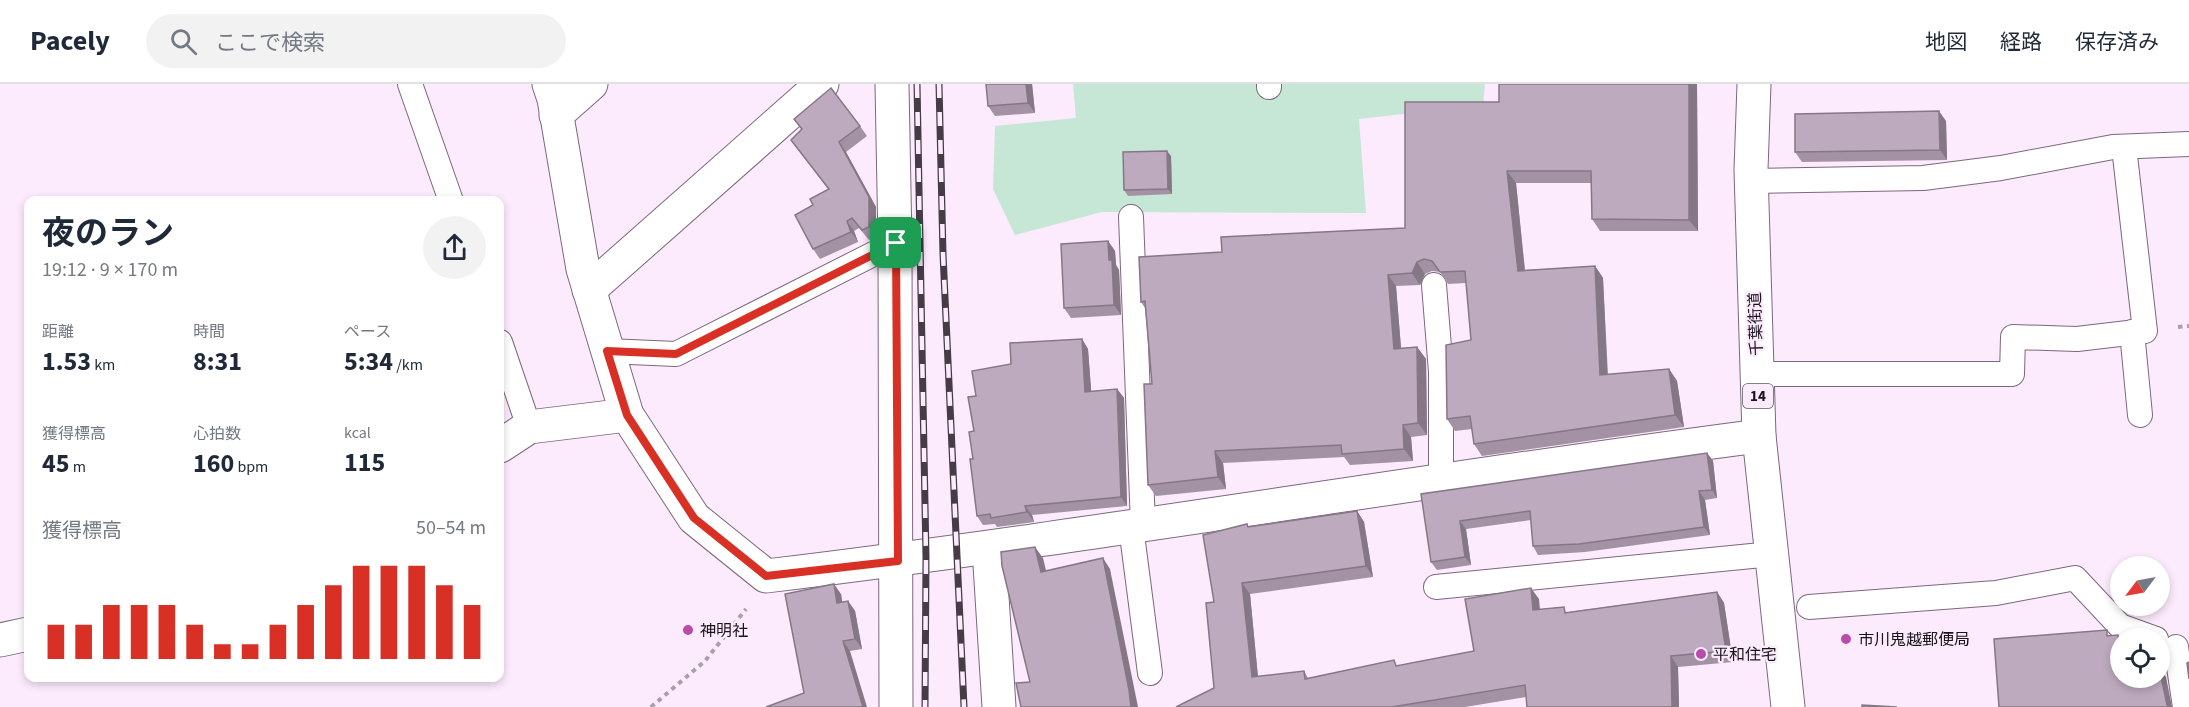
<!DOCTYPE html>
<html lang="ja">
<meta charset="utf-8">
<style>
body{margin:0;font-family:"Source Sans 3","Noto Sans JP",sans-serif;background:#f2f2f3;color:#1f2937;height:100vh;display:flex;flex-direction:column;font-size:22px;white-space:nowrap}
*{box-sizing:border-box;margin:0}
p{font-size:20px;color:#747a83}
.icon{flex:none;width:33px;height:33px;fill:none;stroke:currentColor;stroke-width:2;stroke-linecap:round;stroke-linejoin:round}
.map{position:relative;flex:1;overflow:hidden}
.side{position:absolute;left:24px;top:112px;width:480px;height:486px;display:flex;flex-direction:column;background:#fff;border-radius:12px;box-shadow:0 3px 9px #0003}
.side>*{flex:none}
.needle{width:39px;rotate:238deg}
.fabs{position:absolute;left:2110px;top:472px;display:grid;gap:12px}
.fabs a{display:grid;place-items:center;width:60px;height:60px;border-radius:50%;background:#fff;box-shadow:0 3px 9px #0003;font-size:30px}
.pin{position:absolute;display:grid;place-items:center;width:51px;height:51px;color:#fff;margin:-26px;border-radius:12px;box-shadow:0 3px 9px #0006}
.round{display:grid;place-items:center;flex:none;width:63px;height:63px;border-radius:32px;background:#f2f2f3}
.overview{display:flex;align-items:center;justify-content:space-between;height:102px;padding:0 18px}
h1{font-size:33px;font-weight:700;line-height:45px}
.stats{display:grid;grid-template-columns:repeat(3,1fr);gap:9px;height:102px;padding:6px 18px}
.stats div{display:grid;align-content:center}
.stats b{font-size:26px;font-weight:700}
.stats small{font-size:16px;font-weight:400}
.stats p{font-size:16px}
.chart{height:168px;padding:12px 18px}
.chart p{display:flex;justify-content:space-between}
.chart svg{width:100%;height:108px;margin-top:6px;stroke:#d93025;stroke-width:6}
header{display:flex;align-items:center;gap:36px;box-sizing:border-box;height:84px;padding:0 30px;background:#fff;border-bottom:2px solid #e0e1e3}
header strong{font-size:28px}
nav{display:flex;gap:33px;margin-inline-start:auto;font-size:21px}
.search{width:420px;height:54px;background:#f2f2f3;display:flex;align-items:center;gap:15px;box-sizing:border-box;padding:0 21px;border-radius:33px;color:#747a83;font-size:22px}
.map>svg:first-child{display:block}
.green{fill:#c6e6d6}
.lines{fill:none;stroke-linecap:round;stroke-linejoin:round}
.lane-casing{stroke:#7b687b;stroke-width:26}
.street-casing{stroke:#7b687b;stroke-width:35}
.highway-casing{stroke:#7b687b;stroke-width:35}
.path{stroke:#ab9eac;stroke-width:4;stroke-dasharray:4.5 4.5;stroke-linecap:butt}
.lane{stroke:#fff;stroke-width:24}
.street{stroke:#fff;stroke-width:33}
.highway{stroke:#fff;stroke-width:33}
.rail-casing{stroke:#453c45;stroke-width:7}
.rail{stroke:#fcebfd;stroke-width:4.5;stroke-dasharray:14;stroke-linecap:butt}
.wall{fill:#a392a3}
.shaded-wall{fill:#857785}
.building{fill:#beaabe;stroke:#857785;stroke-width:1.5}
.route-casing{stroke:#fff;stroke-width:12}
.route{stroke:#d93025;stroke-width:8}
.poi-dot{fill:#b94baa;stroke:#fcebfd;stroke-width:2}
.labels{text-anchor:middle;stroke-width:4.5;stroke-linejoin:round;paint-order:stroke}
.shield{fill:#fcebfd;stroke:#5e545e;stroke-width:1.5}
.shield-label{font-size:15px;font-weight:bold;fill:#1a131a}
.street-label{font-size:16px;fill:#1a131a;stroke:#fcebfd}
.poi-label{font-size:16px;fill:#1a131a;stroke:#fcebfd;text-anchor:start}
</style>
<header>
<strong>Pacely</strong>
<div class="search"><svg class="icon" aria-label="search" viewBox="0 0 24 24"><circle cx="10" cy="10" r="6"/><path d="M15 15l6 6"/></svg>ここで検索</div>
<nav><a>地図</a><a>経路</a><a>保存済み</a></nav>
</header>
<div class="map">
<svg width="2189" height="623" viewBox="0 0 2189 623">
<rect width="100%" height="100%" fill="#fcebfd"/>
<path class="green" d="M 1073,0 L 1485,0 L 1483,21 L 1359,35 L 1366,129 L 1102,128 L 1015,151 L 993,105 L 995,42 L 1076,34 Z"/>
<g class="lines">
<g class="lane-casing">
<g id="lane">
<path d="M 410,0 L 451,117"/>
<path d="M 1269,3 L 1269,0"/>
<path d="M 1751,97 L 1923,94 L 2001,84 L 2113,63 L 2189,60"/>
<path d="M 1131,133 L 1143,441"/>
<path d="M 1434,201 L 1441,288 L 1441,395"/>
<path d="M 2132,248 L 2140,331"/>
<path d="M 500,258 L 529,343"/>
<path d="M 607,267 L 676,270 L 895,159"/>
<path d="M 1757,290 L 2012,290 L 2013,253 L 2077,255 L 2145,247 L 2124,63"/>
<path d="M 1131,443 L 1150,589"/>
<path d="M 1436,503 L 1772,470"/>
<path d="M 1809,523 L 1996,509 L 2075,494 L 2120,542 L 2156,555"/>
<path d="M 2176,563 L 2185,623"/>
</g>
</g>
<g class="street-casing">
<g id="street">
<path d="M 549,0 L 554,15 L 583,185 L 627,331 L 694,434 L 766,492 C 1098,452 1427,395 1759,352"/>
<path d="M 892,0 L 895,159 L 896,623"/>
<path d="M 556,31 L 591,0"/>
<path d="M 589,206 L 822,0"/>
<path d="M 500,362 L 529,343 L 627,331"/>
<path d="M 989,465 L 999,623"/>
<path d="M 0,556 L 28,550"/>
</g>
</g>
<g class="highway-casing">
<path id="highway" d="M 1754,0 L 1751,86 L 1759,352 L 1788,623"/>
</g>
<g class="path">
<path d="M 2178,243 L 2189,242"/>
<path d="M 651,623 L 705,577 L 746,525"/>
</g>
<use href="#lane" class="lane"/>
<use href="#street" class="street"/>
<use href="#highway" class="highway"/>
<g class="rail-casing">
<g id="rail">
<path d="M 917,0 L 926,473 L 925,623"/>
<path d="M 939,0 L 943,170 L 964,623"/>
</g>
</g>
<use href="#rail" class="rail"/>
</g>
<g class="wall">
<path d="M 986,0 L 1032,0 L 1035,29 L 995,32 L 988,22 Z"/>
<path d="M 1499,0 L 1697,0 L 1698,147 L 1600,147 L 1592,135 L 1591,99 L 1516,99 L 1525,186 L 1595,182 L 1603,194 L 1608,291 L 1669,285 L 1677,297 L 1684,343 L 1482,372 L 1474,360 L 1472,345 L 1455,347 L 1447,335 L 1471,256 L 1466,199 L 1448,200 L 1440,188 L 1432,187 L 1425,190 L 1420,201 L 1396,202 L 1401,264 L 1417,263 L 1426,275 L 1427,351 L 1411,353 L 1413,377 L 1350,381 L 1344,373 L 1223,379 L 1226,405 L 1156,412 L 1148,401 L 1152,300 L 1145,224 L 1141,218 L 1222,168 L 1405,144 L 1499,18 Z"/>
<path d="M 794,35 L 860,42 L 867,52 L 846,68 L 876,123 L 876,153 L 869,156 L 859,144 L 854,147 L 858,158 L 820,175 L 813,165 L 813,121 L 828,105 L 791,56 L 802,46 Z"/>
<path d="M 1946,37 L 1947,76 L 1802,78 L 1795,68 Z"/>
<path d="M 1171,72 L 1172,110 L 1128,112 L 1124,106 Z"/>
<path d="M 1108,157 L 1115,167 L 1116,181 L 1119,186 L 1121,231 L 1071,234 L 1064,224 Z"/>
<path d="M 1082,255 L 1088,265 L 1091,307 L 1117,305 L 1124,314 L 1127,422 L 1032,431 L 1034,438 L 997,443 L 995,440 L 983,441 L 977,432 L 973,375 L 976,312 L 1011,280 Z"/>
<path d="M 1707,369 L 1713,377 L 1717,414 L 1705,416 L 1710,451 L 1585,468 L 1538,471 L 1533,462 L 1531,436 L 1466,445 L 1471,481 L 1437,486 L 1431,478 L 1421,410 Z"/>
<path d="M 1357,427 L 1364,438 L 1373,493 L 1250,510 L 1258,593 L 1304,587 L 1308,594 L 1398,582 L 1474,567 L 1539,515 L 1539,525 L 1568,528 L 1717,508 L 1724,519 L 1733,578 L 1678,583 L 1679,623 L 1527,623 L 1526,613 L 1465,623 L 1176,623 L 1214,604 L 1214,518 L 1247,440 L 1249,443 Z"/>
<path d="M 841,510 L 842,518 L 848,517 L 855,527 L 862,565 L 850,567 L 804,609 Z"/>
</g>
<g class="shaded-wall">
<path d="M 1026,0 L 1032,0 L 1035,29 L 1028,19 Z"/>
<path d="M 1689,0 L 1697,0 L 1698,147 L 1689,136 Z"/>
<path d="M 1939,27 L 1946,37 L 1947,76 L 1940,66 Z"/>
<path d="M 839,58 L 846,68 L 876,123 L 876,153 L 869,143 Z"/>
<path d="M 1167,67 L 1171,72 L 1172,110 L 1168,105 Z"/>
<path d="M 1507,87 L 1516,99 L 1526,199 L 1518,187 Z"/>
<path d="M 847,137 L 854,147 L 858,158 L 851,148 Z"/>
<path d="M 1108,157 L 1115,167 L 1116,181 L 1119,186 L 1121,231 L 1114,221 Z"/>
<path d="M 1417,178 L 1425,190 L 1420,201 L 1412,189 Z"/>
<path d="M 1595,182 L 1603,194 L 1608,303 L 1600,291 Z"/>
<path d="M 1388,191 L 1396,202 L 1402,276 L 1394,265 Z"/>
<path d="M 1082,255 L 1088,265 L 1092,317 L 1085,308 Z"/>
<path d="M 1417,263 L 1426,275 L 1427,351 L 1418,339 Z"/>
<path d="M 1669,285 L 1677,297 L 1684,343 L 1675,331 Z"/>
<path d="M 1117,305 L 1124,314 L 1127,422 L 1121,413 Z"/>
<path d="M 1403,341 L 1411,353 L 1413,377 L 1404,365 Z"/>
<path d="M 1215,367 L 1223,379 L 1226,405 L 1218,393 Z"/>
<path d="M 1707,369 L 1713,377 L 1717,414 L 1712,406 Z"/>
<path d="M 1699,407 L 1705,416 L 1710,451 L 1704,443 Z"/>
<path d="M 1025,422 L 1032,431 L 1034,438 L 1027,428 Z"/>
<path d="M 1357,427 L 1364,438 L 1373,493 L 1366,482 Z"/>
<path d="M 1460,437 L 1466,445 L 1471,481 L 1465,473 Z"/>
<path d="M 1035,463 L 1043,474 L 1049,499 L 1041,488 Z"/>
<path d="M 1103,474 L 1110,485 L 1138,623 L 1131,623 Z"/>
<path d="M 1242,499 L 1250,510 L 1259,604 L 1252,593 Z"/>
<path d="M 834,500 L 841,510 L 844,529 L 837,519 Z"/>
<path d="M 1531,504 L 1539,515 L 1541,537 L 1533,526 Z"/>
<path d="M 1717,508 L 1724,519 L 1733,578 L 1726,567 Z"/>
<path d="M 848,517 L 855,527 L 862,565 L 855,555 Z"/>
<path d="M 2118,551 L 2121,555 L 2121,564 L 2119,561 Z"/>
<path d="M 843,557 L 850,567 L 867,623 L 863,623 Z"/>
<path d="M 1671,572 L 1678,583 L 1679,623 L 1672,623 Z"/>
<path d="M 2160,585 L 2166,593 L 2172,623 L 2168,623 L 2167,621 Z"/>
</g>
<g class="building">
<path d="M 986,0 L 1026,0 L 1028,19 L 988,22 Z"/>
<path d="M 1499,0 L 1689,0 L 1689,136 L 1592,135 L 1591,87 L 1507,87 L 1518,187 L 1595,182 L 1600,291 L 1669,285 L 1675,331 L 1474,360 L 1470,332 L 1447,335 L 1446,261 L 1471,256 L 1465,187 L 1440,188 L 1432,177 L 1424,175 L 1417,178 L 1412,189 L 1388,191 L 1394,265 L 1417,263 L 1418,339 L 1403,341 L 1404,365 L 1342,370 L 1341,361 L 1215,367 L 1218,393 L 1148,401 L 1144,300 L 1152,300 L 1145,217 L 1141,218 L 1139,173 L 1222,168 L 1221,153 L 1405,144 L 1405,18 L 1499,18 Z"/>
<path d="M 831,4 L 860,42 L 839,58 L 869,113 L 869,143 L 862,146 L 852,134 L 847,137 L 851,148 L 813,165 L 795,131 L 813,121 L 810,115 L 829,105 L 791,56 L 802,45 L 794,35 Z"/>
<path d="M 1939,27 L 1940,66 L 1795,68 L 1795,30 Z"/>
<path d="M 1167,67 L 1168,105 L 1124,106 L 1123,68 Z"/>
<path d="M 1108,157 L 1109,176 L 1112,176 L 1114,221 L 1064,224 L 1061,160 Z"/>
<path d="M 1082,255 L 1085,308 L 1117,305 L 1121,413 L 1025,422 L 1027,428 L 991,434 L 990,430 L 977,432 L 970,375 L 973,375 L 969,348 L 974,347 L 968,313 L 976,312 L 972,287 L 1011,280 L 1010,259 Z"/>
<path d="M 1707,369 L 1712,406 L 1699,407 L 1704,443 L 1579,460 L 1533,462 L 1530,427 L 1460,437 L 1465,473 L 1431,478 L 1421,410 Z"/>
<path d="M 1357,427 L 1366,482 L 1242,499 L 1252,593 L 1304,587 L 1305,595 L 1394,576 L 1396,582 L 1474,567 L 1465,515 L 1531,504 L 1533,526 L 1564,523 L 1565,529 L 1717,508 L 1726,567 L 1671,572 L 1672,623 L 1527,623 L 1525,601 L 1392,623 L 1176,623 L 1214,604 L 1206,519 L 1214,518 L 1203,451 L 1247,440 L 1248,443 Z"/>
<path d="M 1035,463 L 1041,488 L 1103,474 L 1129,606 L 1131,623 L 1021,623 L 1016,599 L 1030,598 L 1002,482 L 1001,468 Z"/>
<path d="M 834,500 L 837,519 L 848,517 L 855,555 L 843,557 L 863,623 L 766,623 L 804,609 L 785,510 Z"/>
<path d="M 2107,546 L 2107,552 L 2118,551 L 2119,561 L 2121,561 L 2121,594 L 2160,594 L 2160,588 L 2167,621 L 2170,623 L 1999,623 L 1994,555 Z"/>
<path d="M 2189,578 L 2189,595 L 2187,579 Z"/>
<path d="M 1862,621 L 1897,623 L 1862,623 Z"/>
</g>
<g class="lines">
<g class="route-casing">
<path id="route" d="M 896,159 L 898,477 L 766,492 L 694,434 L 627,331 L 607,267 L 676,270 Z"/>
</g>
<use href="#route" class="route"/>
</g>
<g class="poi-dot">
<circle cx="688" cy="546" r="6"/>
<circle cx="1846" cy="555" r="6"/>
<circle cx="1701" cy="570" r="6"/>
</g>
<g class="labels">
<rect class="shield" x="1743" y="300" width="30" height="24" rx="4.5"/>
<g class="shield-label">
<text x="1758" y="317">14</text>
</g>
<g class="street-label">
<text transform="translate(1755 240) rotate(-92)" y="6">千葉街道</text>
</g>
<g class="poi-label">
<text x="700" y="552">神明社</text>
<text x="1858" y="561">市川鬼越郵便局</text>
<text x="1713" y="576">平和住宅</text>
</g>
</g>
</svg>
<div class="fabs">
<a><svg class="needle" viewBox="-14 -14 28 28"><path d="M0-13l5 13h-10z" fill="#e53935"/><path d="M0 13l5-13h-10z" fill="#747a83"/></svg></a>
<a><svg class="icon" aria-label="locate" viewBox="0 0 24 24"><circle cx="12" cy="12" r="6"/><path d="M12 2v4M12 18v4M2 12h4M18 12h4"/></svg></a>
</div>
<div class="pin" style="left:896px;top:159px;background:#1e9e55"><svg class="icon" aria-label="arrive" viewBox="0 0 24 24"><path d="M6 21V4h12l-3 4 3 4H6"/></svg></div>
<section class="side">
<div class="overview"><div><h1>夜のラン</h1><p>19:12 · 9 × 170 m</p></div><a class="round"><svg class="icon" aria-label="share" viewBox="0 0 24 24"><path d="M12 15V3M7 8l5-5 5 5M5 13v7h14v-7"/></svg></a></div>
<div class="stats">
<div><p>距離</p><b>1.53<small> km</small></b></div>
<div><p>時間</p><b>8:31</b></div>
<div><p>ペース</p><b>5:34<small> /km</small></b></div>
</div>
<div class="stats">
<div><p>獲得標高</p><b>45<small> m</small></b></div>
<div><p>心拍数</p><b>160<small> bpm</small></b></div>
<div><p>kcal</p><b>115</b></div>
</div>
<div class="chart"><p><span>獲得標高</span>50–54 m</p>
<svg viewBox="0 0 160 44" preserveAspectRatio="none"><path d="M5 44V30M15 44V30M25 44V22M35 44V22M45 44V22M55 44V30M65 44V38M75 44V38M85 44V30M95 44V22M105 44V14M115 44V6M125 44V6M135 44V6M145 44V14M155 44V22"/></svg>
</div>
</section>
</div>
